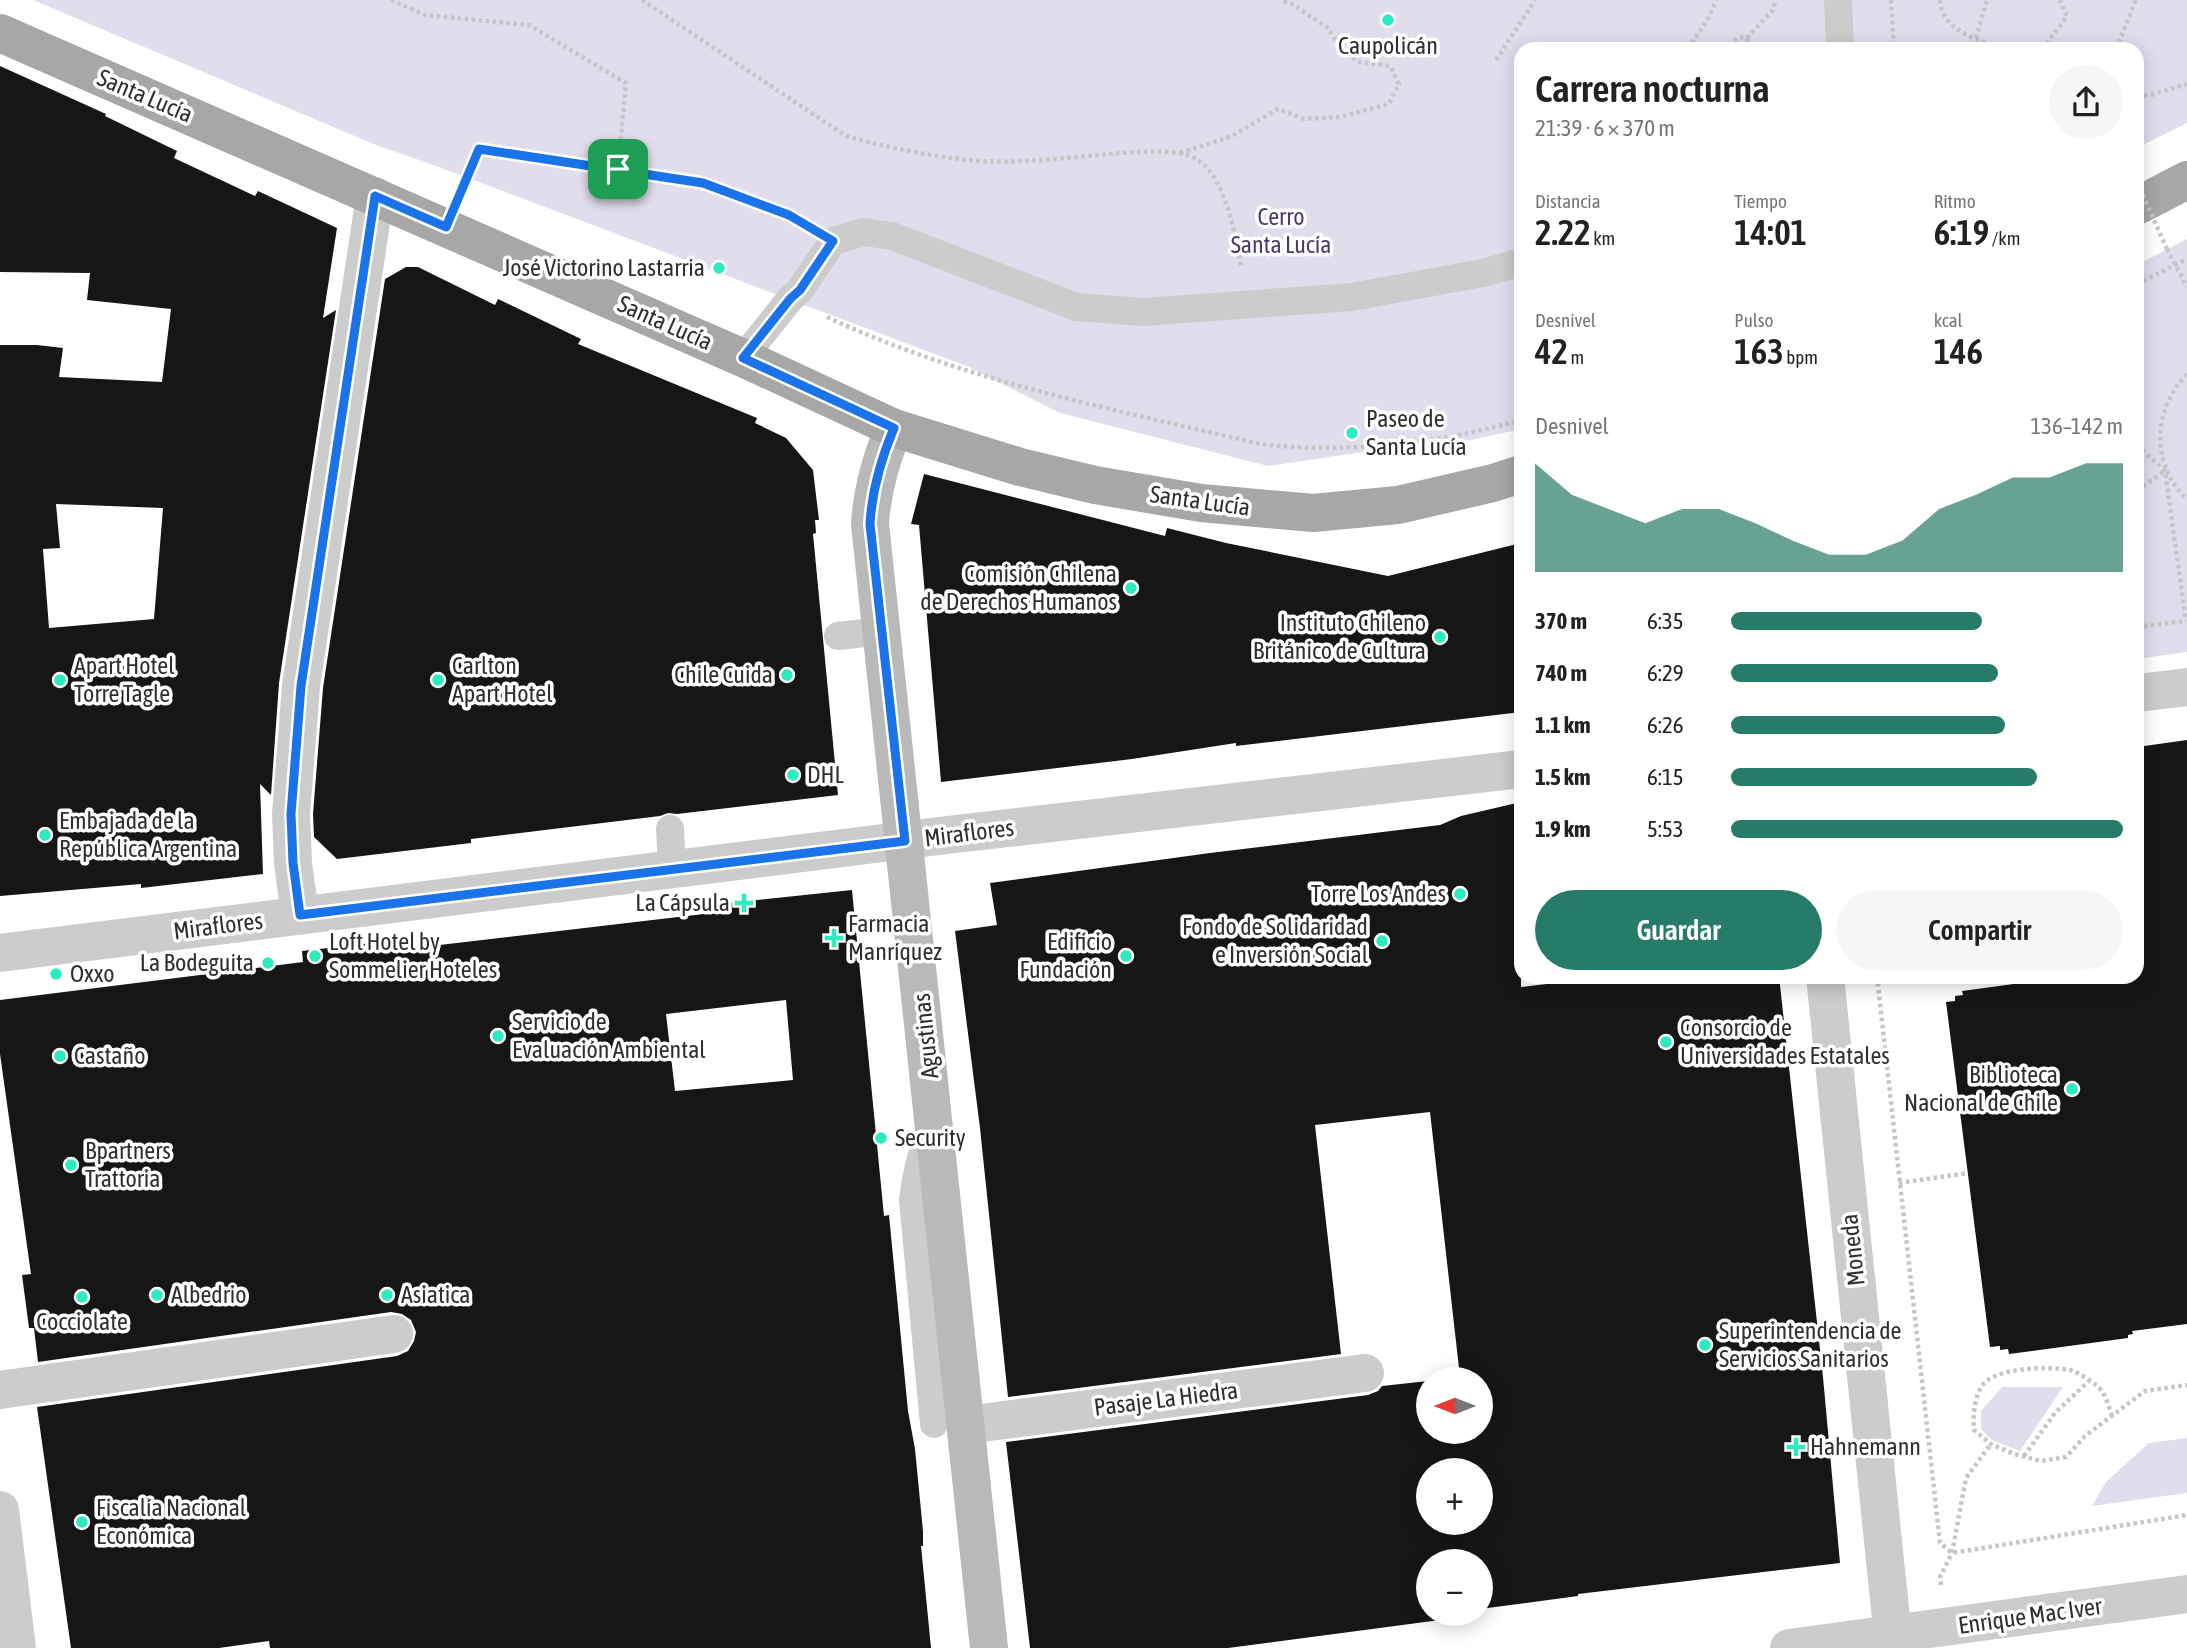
<!DOCTYPE html>
<html lang="es">
<meta charset="utf-8">
<style>
body{margin:0;font-family:"Asap Condensed",sans-serif;background:#f6f6f6;color:#222;height:100vh;display:flex;flex-direction:column;font-size:26px;white-space:nowrap}
*{box-sizing:border-box;margin:0}
p{font-size:23px;color:#767676}
.icon{flex:none;width:38px;height:38px;fill:none;stroke:currentColor;stroke-width:2;stroke-linecap:round;stroke-linejoin:round}
.map{position:relative;flex:1;overflow:hidden}
.panel{position:absolute;left:1514px;top:42px;width:630px;height:942px;display:flex;flex-direction:column;background:#fff;border-radius:21px;box-shadow:0 4px 18px #0003}
.panel>*{flex:none}
.needle{width:46px;rotate:270deg}
.tools{position:absolute;left:1416px;top:1367px;display:grid;gap:14px}
.tools a{display:grid;place-items:center;width:77px;height:77px;border-radius:50%;background:#fff;box-shadow:0 4px 18px #0003;font-size:35px}
.pin{position:absolute;display:grid;place-items:center;width:60px;height:60px;color:#fff;margin:-30px;border-radius:14px;box-shadow:0 4px 10px #0006}
.round{display:grid;place-items:center;flex:none;width:74px;height:74px;border-radius:37px;background:#f6f6f6}
.headline{display:flex;align-items:center;justify-content:space-between;height:119px;padding:0 21px}
h1{font-size:38px;font-weight:600;line-height:52px}
.figures{display:grid;grid-template-columns:repeat(3,1fr);gap:10px;height:119px;padding:7px 21px}
.figures div{display:grid;align-content:center}
.figures b{font-size:35px;font-weight:600}
.figures small{font-size:19px;font-weight:400}
.figures p{font-size:19px}
.chart{height:196px;padding:14px 21px}
.chart p{display:flex;justify-content:space-between}
.chart svg{width:100%;height:126px;margin-top:7px;fill:#277c69;opacity:.7}
.button{display:flex;gap:14px;margin-top:auto;padding:14px 21px}
.button a{flex:1;height:80px;border-radius:42px;background:#277c69;color:#fff;font-size:28px;font-weight:600;line-height:80px;text-align:center}
.button a+a{background:#f6f6f6;color:#222}
ul{padding:0 21px;list-style:none;font-size:23px}
li{display:grid;grid-template-columns:112px 84px 1fr;align-items:center;height:52px}
li i{height:18px;border-radius:9px;background:#277c69}
.map>svg:first-child{display:block}
.green{fill:#e2dded}
.building{fill:#161616;fill-rule:evenodd}
.lines{fill:none;stroke-linecap:round;stroke-linejoin:round}
.path{stroke:#c6c6c6;stroke-width:4.5;stroke-dasharray:3.5 3.5;stroke-linecap:butt}
.service{stroke:#ccc;stroke-width:28}
.pedestrian{stroke:#ccc;stroke-width:38}
.minor{stroke:#ccc;stroke-width:38}
.tertiary{stroke:#ccc;stroke-width:38}
.secondary{stroke:#b9b9b9;stroke-width:38}
.primary{stroke:#a7a7a7;stroke-width:38}
.path-bridge{stroke:#c6c6c6;stroke-width:4.5;stroke-dasharray:3.5 3.5;stroke-linecap:butt}
.route-casing{stroke:#fff;stroke-width:14}
.route{stroke:#1a73e8;stroke-width:9}
.poi-dot{fill:#2debbf;stroke:#fff;stroke-width:2.5}
.labels{text-anchor:middle;stroke-width:7;stroke-linejoin:round;paint-order:stroke}
.poi-label{font-size:24px;fill:#2f2f2f;stroke:#fff;text-anchor:start}
.street-label{font-size:24px;fill:#2f2f2f;stroke:#fff}
.park-label{font-size:24px;fill:#4e3b6d;stroke:#fff}
</style>
<div class="map">
<svg width="2187" height="1648" viewBox="0 0 2187 1648">
<rect width="100%" height="100%" fill="#fff"/>
<g class="green">
<path d="M 33,0 L 2187,0 L 2187,123 L 2137,148 L 2137,49 L 1521,49 L 1521,429 L 1449,445 L 1382,457 L 1364,452 L 1268,466 L 1060,413 L 969,367 L 439,167 L 376,145 Z"/>
<path d="M 2187,239 L 2187,652 L 2137,659 L 2137,265 Z"/>
<path d="M 2002,1387 L 2063,1387 L 2020,1451 L 1992,1440 L 1981,1429 L 1981,1411 Z"/>
<path d="M 2187,1438 L 2187,1493 L 2092,1506 L 2106,1482 L 2149,1443 Z"/>
</g>
<g class="building">
<path d="M 0,66 L 106,114 L 105,116 L 177,151 L 174,158 L 255,196 L 258,191 L 337,228 L 323,318 L 336,310 L 279,683 L 271,795 L 260,784 L 263,874 L 141,888 L 141,884 L 0,896 L 0,345 L 37,345 L 63,348 L 59,377 L 162,382 L 171,309 L 87,300 L 90,273 L 0,272 ZM 56,504 L 163,508 L 154,619 L 49,628 L 43,549 L 60,548 Z"/>
<path d="M 406,267 L 418,267 L 495,305 L 498,299 L 581,339 L 578,344 L 757,418 L 755,423 L 786,438 L 813,470 L 819,520 L 815,520 L 816,533 L 813,534 L 838,795 L 677,814 L 668,813 L 660,816 L 471,839 L 471,843 L 337,859 L 314,837 L 313,814 L 323,688 L 385,279 Z"/>
<path d="M 924,474 L 1165,536 L 1167,528 L 1226,543 L 1388,576 L 1521,543 L 1521,712 L 1236,746 L 1236,743 L 1132,759 L 941,782 L 919,525 L 911,524 Z"/>
<path d="M 2187,740 L 2187,1324 L 2132,1331 L 2133,1334 L 2128,1335 L 2128,1338 L 2009,1354 L 2008,1349 L 2000,1350 L 2000,1346 L 1990,1347 L 1946,1002 L 1955,1001 L 1955,996 L 1963,995 L 1962,991 L 2050,979 L 2050,976 L 2137,976 L 2137,747 Z"/>
<path d="M 1521,802 L 1521,987 L 1612,976 L 1779,976 L 1823,1377 L 1840,1563 L 1578,1594 L 1578,1596 L 1480,1609 L 1480,1561 L 1428,1561 L 1428,1614 L 1477,1614 L 1478,1615 L 1228,1648 L 1030,1648 L 1006,1442 L 1368,1395 L 1378,1391 L 1382,1386 L 1428,1381 L 1428,1432 L 1480,1432 L 1480,1379 L 1445,1379 L 1460,1377 L 1430,1112 L 1315,1125 L 1341,1354 L 1008,1397 L 980,1128 L 955,931 L 997,925 L 990,883 L 1210,853 L 1440,825 L 1461,816 ZM 1428,1470 L 1480,1470 L 1480,1522 L 1428,1522 Z"/>
<path d="M 852,890 L 884,1216 L 889,1215 L 908,1411 L 915,1449 L 923,1531 L 923,1546 L 921,1546 L 931,1648 L 270,1648 L 269,1641 L 219,1648 L 71,1648 L 37,1407 L 397,1356 L 408,1351 L 414,1341 L 416,1332 L 411,1320 L 402,1314 L 391,1312 L 38,1362 L 34,1328 L 29,1328 L 22,1275 L 31,1274 L 0,1054 L 0,1000 L 303,962 L 302,951 L 380,942 L 380,952 L 729,911 L 728,903 ZM 786,1000 L 793,1080 L 675,1091 L 666,1014 Z"/>
</g>
<g class="lines">
<g class="path">
<path d="M 391,0 L 425,15 L 529,25 L 626,83 L 618,169 L 703,183 L 789,216 L 800,222"/>
<path d="M 642,0 L 846,136 C 885,147 926,155 966,160 C 1015,165 1071,157 1120,153 C 1139,152 1181,148 1198,160 C 1226,179 1235,235 1241,266"/>
<path d="M 1891,0 L 1894,49"/>
<path d="M 1940,0 C 1942,32 1978,39 2004,49"/>
<path d="M 1747,38 L 1772,11 L 1776,0"/>
<path d="M 1976,38 L 1987,0"/>
<path d="M 1688,49 L 1709,17 L 1716,0"/>
<path d="M 1723,49 L 1739,37 L 1747,38 L 1749,49"/>
<path d="M 2042,49 L 2067,17 L 2060,0"/>
<path d="M 2116,49 L 2136,0"/>
<path d="M 1496,60 L 1535,0"/>
<path d="M 2137,96 L 2151,95 L 2187,84"/>
<path d="M 1180,153 L 1232,136 L 1278,109 L 1304,119 L 1340,117 L 1389,104 L 1399,84 L 1390,66 L 1359,62 L 1341,49 L 1328,28 L 1292,4 L 1281,0"/>
<path d="M 463,186 L 479,149 L 618,169"/>
<path d="M 2167,249 L 2187,287"/>
<path d="M 2137,284 L 2187,259"/>
<path d="M 827,317 C 964,381 1113,409 1260,444 C 1348,454 1435,444 1521,420"/>
<path d="M 2187,374 C 2153,409 2150,465 2187,499"/>
<path d="M 2137,445 L 2165,471 L 2186,621"/>
<path d="M 2137,490 L 2165,471"/>
<path d="M 2137,627 L 2186,621"/>
<path d="M 1877,976 L 1940,1543 L 1952,1553 L 2187,1515"/>
<path d="M 1899,1183 L 1968,1173"/>
<path d="M 2112,1416 C 2109,1408 2107,1398 2102,1391 C 2097,1384 2078,1372 2070,1370 C 2049,1366 1993,1367 1981,1387 C 1974,1400 1973,1415 1974,1430 L 1991,1444 L 2014,1454 L 2041,1461 L 2066,1457 L 2085,1436 L 2145,1391 L 2187,1385"/>
<path d="M 2024,1456 L 2055,1413 L 2089,1381"/>
<path d="M 1941,1585 L 1940,1577 L 1952,1553 L 1966,1478 L 1991,1444"/>
</g>
<g class="service">
<path d="M 1838,0 L 1840,49"/>
<path d="M 743,358 L 790,299 L 800,290 L 833,241 L 864,232 L 892,236 L 1076,307 L 1143,312 L 1352,297 L 1483,273 L 1521,262"/>
<path d="M 838,636 L 882,631"/>
<path d="M 670,829 L 672,869"/>
<path d="M 931,1129 C 921,1152 916,1174 913,1200 L 934,1424"/>
</g>
<path class="pedestrian" d="M 0,1390 L 394,1334"/>
<g class="minor">
<path d="M 300,915 L 293,863 L 291,814 L 301,686 L 375,196"/>
<path d="M 1825,976 L 1894,1648"/>
<path d="M 966,1425 L 1365,1373"/>
<path d="M 0,1510 L 17,1648"/>
<path d="M 1789,1648 L 2187,1594"/>
</g>
<g class="tertiary">
<path d="M 2137,693 L 2187,687"/>
<path d="M 0,953 L 947,835 L 1521,769"/>
</g>
<path class="secondary" d="M 894,428 C 881,459 872,490 870,524 L 989,1648"/>
<g class="primary">
<path d="M 0,33 L 743,358 L 894,428 L 1020,467 L 1095,485 L 1201,503 L 1313,513 L 1398,505 L 1493,483 L 1521,474"/>
<path d="M 2137,206 L 2187,180"/>
</g>
<path class="path-bridge" d="M 2137,182 L 2167,249"/>
</g>
<g class="lines">
<g class="route-casing">
<path id="route" d="M 479,149 L 703,183 L 789,215 L 833,241 L 800,290 L 790,299 L 743,358 L 894,428 C 881,459 872,490 870,524 L 905,841 L 300,915 L 293,863 L 291,814 L 301,686 L 375,196 L 446,227 Z"/>
</g>
<use href="#route" class="route"/>
</g>
<g class="poi-dot">
<circle cx="1388" cy="20" r="7"/>
<circle cx="719" cy="268" r="7"/>
<circle cx="1352" cy="433" r="7"/>
<circle cx="1131" cy="588" r="7"/>
<circle cx="1440" cy="637" r="7"/>
<circle cx="787" cy="675" r="7"/>
<circle cx="60" cy="680" r="7"/>
<circle cx="438" cy="680" r="7"/>
<circle cx="793" cy="775" r="7"/>
<circle cx="45" cy="835" r="7"/>
<circle cx="1460" cy="894" r="7"/>
<path d="M740.5 892.5h7v7h7v7h-7v7h-7v-7h-7v-7h7z"/>
<path d="M830.5 927.5h7v7h7v7h-7v7h-7v-7h-7v-7h7z"/>
<circle cx="1382" cy="941" r="7"/>
<circle cx="315" cy="956" r="7"/>
<circle cx="1126" cy="956" r="7"/>
<circle cx="268" cy="963" r="7"/>
<circle cx="56" cy="974" r="7"/>
<circle cx="498" cy="1036" r="7"/>
<circle cx="1666" cy="1042" r="7"/>
<circle cx="60" cy="1056" r="7"/>
<circle cx="2072" cy="1089" r="7"/>
<circle cx="881" cy="1138" r="7"/>
<circle cx="71" cy="1165" r="7"/>
<circle cx="157" cy="1295" r="7"/>
<circle cx="387" cy="1295" r="7"/>
<circle cx="82" cy="1297" r="7"/>
<circle cx="1705" cy="1345" r="7"/>
<path d="M1792.5 1436.5h7v7h7v7h-7v7h-7v-7h-7v-7h7z"/>
<circle cx="82" cy="1522" r="7"/>
</g>
<g class="labels">
<g class="poi-label">
<text x="1388" y="54" text-anchor="middle">Caupolicán</text>
<text x="705" y="276" text-anchor="end">José Victorino Lastarria</text>
<text x="1366" y="427">Paseo de<tspan x="1366" dy="28">Santa Lucía</tspan></text>
<text x="1117" y="582" text-anchor="end">Comisión Chilena<tspan x="1117" dy="28">de Derechos Humanos</tspan></text>
<text x="1426" y="631" text-anchor="end">Instituto Chileno<tspan x="1426" dy="28">Británico de Cultura</tspan></text>
<text x="74" y="674">Apart Hotel<tspan x="74" dy="28">Torre Tagle</tspan></text>
<text x="452" y="674">Carlton<tspan x="452" dy="28">Apart Hotel</tspan></text>
<text x="773" y="683" text-anchor="end">Chile Cuida</text>
<text x="807" y="783">DHL</text>
<text x="59" y="829">Embajada de la<tspan x="59" dy="28">República Argentina</tspan></text>
<text x="1446" y="902" text-anchor="end">Torre Los Andes</text>
<text x="730" y="911" text-anchor="end">La Cápsula</text>
<text x="848" y="932">Farmacia<tspan x="848" dy="28">Manríquez</tspan></text>
<text x="1368" y="935" text-anchor="end">Fondo de Solidaridad<tspan x="1368" dy="28">e Inversión Social</tspan></text>
<text x="329" y="950">Loft Hotel by<tspan x="329" dy="28">Sommelier Hoteles</tspan></text>
<text x="1112" y="950" text-anchor="end">Edificio<tspan x="1112" dy="28">Fundación</tspan></text>
<text x="254" y="971" text-anchor="end">La Bodeguita</text>
<text x="70" y="982">Oxxo</text>
<text x="512" y="1030">Servicio de<tspan x="512" dy="28">Evaluación Ambiental</tspan></text>
<text x="1680" y="1036">Consorcio de<tspan x="1680" dy="28">Universidades Estatales</tspan></text>
<text x="74" y="1064">Castaño</text>
<text x="2058" y="1083" text-anchor="end">Biblioteca<tspan x="2058" dy="28">Nacional de Chile</tspan></text>
<text x="895" y="1146">Security</text>
<text x="85" y="1159">Bpartners<tspan x="85" dy="28">Trattoria</tspan></text>
<text x="171" y="1303">Albedrio</text>
<text x="401" y="1303">Asiatica</text>
<text x="82" y="1330" text-anchor="middle">Cocciolate</text>
<text x="1719" y="1339">Superintendencia de<tspan x="1719" dy="28">Servicios Sanitarios</tspan></text>
<text x="1810" y="1455">Hahnemann</text>
<text x="96" y="1516">Fiscalía Nacional<tspan x="96" dy="28">Económica</tspan></text>
</g>
<g class="street-label">
<text transform="translate(145 96) rotate(23)" y="8">Santa Lucía</text>
<text transform="translate(665 323) rotate(24)" y="8">Santa Lucía</text>
<text transform="translate(1200 501) rotate(8)" y="8">Santa Lucía</text>
<text transform="translate(969 833) rotate(-7)" y="8">Miraflores</text>
<text transform="translate(218 926) rotate(-7)" y="8">Miraflores</text>
<text transform="translate(926 1036) rotate(-96)" y="8">Agustinas</text>
<text transform="translate(1853 1250) rotate(-96)" y="8">Moneda</text>
<text transform="translate(1166 1399) rotate(-7)" y="8">Pasaje La Hiedra</text>
<text transform="translate(2030 1616) rotate(-8)" y="8">Enrique Mac Iver</text>
</g>
<g class="park-label">
<text x="1281" y="225">Cerro<tspan x="1281" dy="28">Santa Lucía</tspan></text>
</g>
</g>
</svg>
<div class="tools">
<a><svg class="needle" viewBox="-14 -14 28 28"><path d="M0-13l5 13h-10z" fill="#e53935"/><path d="M0 13l5-13h-10z" fill="#767676"/></svg></a>
<a>+</a>
<a>−</a>
</div>
<div class="pin" style="left:618px;top:169px;background:#1e9e55"><svg class="icon" aria-label="arrive" viewBox="0 0 24 24"><path d="M6 21V4h12l-3 4 3 4H6"/></svg></div>
<section class="panel">
<div class="headline"><div><h1>Carrera nocturna</h1><p>21:39 · 6 × 370 m</p></div><a class="round"><svg class="icon" aria-label="share" viewBox="0 0 24 24"><path d="M12 15V3M7 8l5-5 5 5M5 13v7h14v-7"/></svg></a></div>
<div class="figures">
<div><p>Distancia</p><b>2.22<small> km</small></b></div>
<div><p>Tiempo</p><b>14:01</b></div>
<div><p>Ritmo</p><b>6:19<small> /km</small></b></div>
</div>
<div class="figures">
<div><p>Desnivel</p><b>42<small> m</small></b></div>
<div><p>Pulso</p><b>163<small> bpm</small></b></div>
<div><p>kcal</p><b>146</b></div>
</div>
<div class="chart"><p><span>Desnivel</span>136–142 m</p>
<svg viewBox="0 0 160 44" preserveAspectRatio="none"><path d="M0 44V6L10 17L20 22L30 27L40 22L50 22L60 27L70 33L80 38L90 38L100 33L110 22L120 17L130 11L140 11L150 6L160 6V44z"/></svg>
</div>
<ul>
<li><b>370 m</b>6:35<i style="width:64%"></i></li>
<li><b>740 m</b>6:29<i style="width:68%"></i></li>
<li><b>1.1 km</b>6:26<i style="width:70%"></i></li>
<li><b>1.5 km</b>6:15<i style="width:78%"></i></li>
<li><b>1.9 km</b>5:53<i style="width:100%"></i></li>
</ul>
<div class="button"><a>Guardar</a><a>Compartir</a></div>
</section>
</div>
